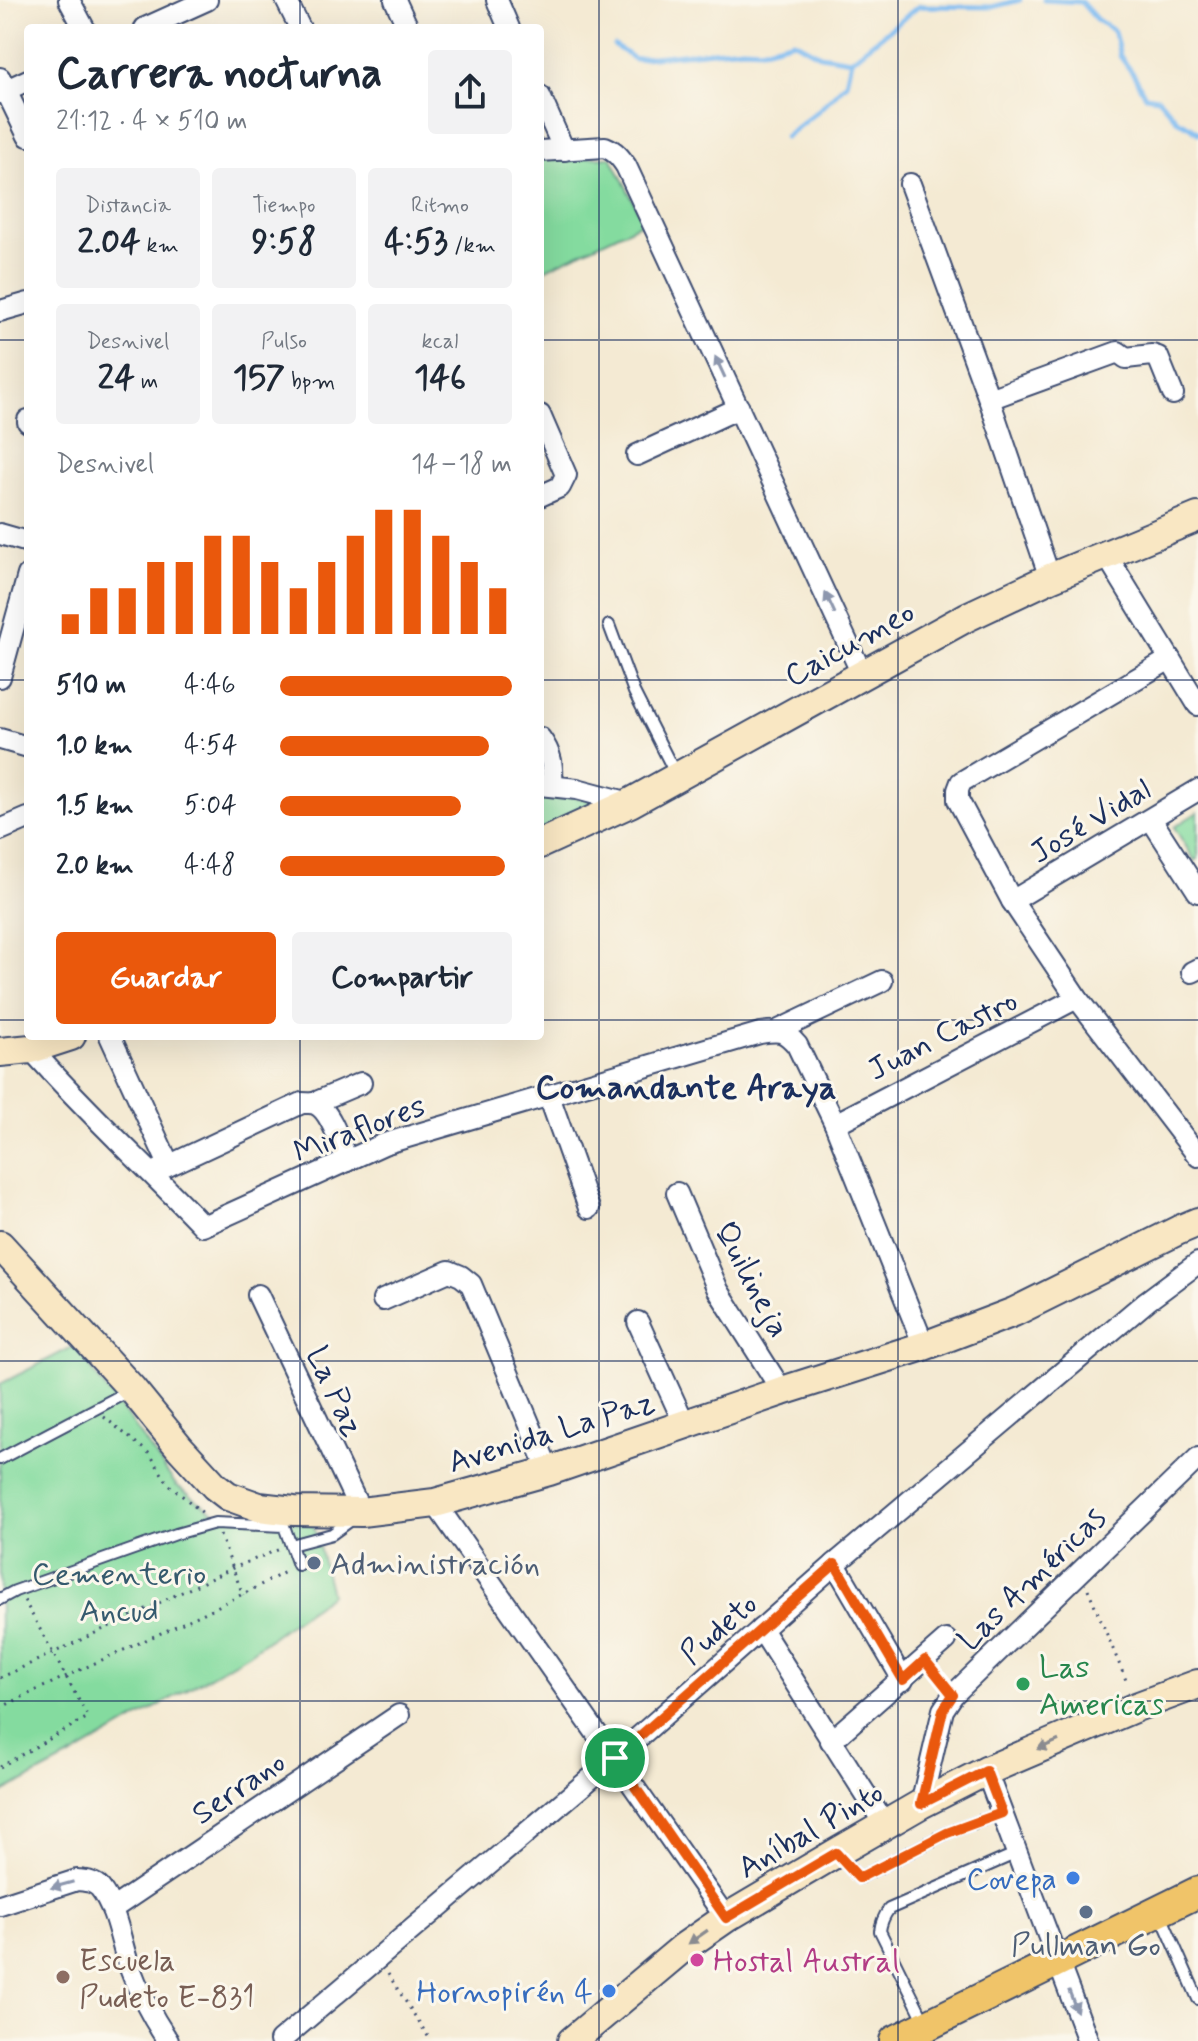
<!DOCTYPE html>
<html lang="es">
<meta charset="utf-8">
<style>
body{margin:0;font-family:Mynerve,sans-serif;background:#f2f2f3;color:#1f2937;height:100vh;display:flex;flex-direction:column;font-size:30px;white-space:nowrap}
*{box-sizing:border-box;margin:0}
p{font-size:26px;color:#747a83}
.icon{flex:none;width:44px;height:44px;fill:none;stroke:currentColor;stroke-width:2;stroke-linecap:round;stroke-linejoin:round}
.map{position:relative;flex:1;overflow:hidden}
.details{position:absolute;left:24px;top:24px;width:520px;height:1016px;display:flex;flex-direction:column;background:#fff;border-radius:8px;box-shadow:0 8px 32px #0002}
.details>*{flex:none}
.pin{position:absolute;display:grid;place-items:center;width:68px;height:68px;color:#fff;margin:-34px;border:4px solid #fff;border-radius:50%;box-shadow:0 2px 8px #0007}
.round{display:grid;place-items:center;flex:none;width:84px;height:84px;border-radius:8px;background:#f2f2f3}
.overview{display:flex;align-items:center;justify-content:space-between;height:136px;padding:0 32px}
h1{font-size:44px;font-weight:700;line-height:60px}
.stats{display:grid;grid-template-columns:repeat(3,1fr);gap:12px;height:136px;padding:8px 32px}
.stats div{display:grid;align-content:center;border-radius:8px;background:#f2f2f3;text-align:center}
.stats b{font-size:34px;font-weight:700}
.stats small{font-size:22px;font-weight:400}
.stats p{font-size:22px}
.chart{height:224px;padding:16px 32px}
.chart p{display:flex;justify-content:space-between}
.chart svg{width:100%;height:144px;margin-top:8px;stroke:#ea580c;stroke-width:6}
.action{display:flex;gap:16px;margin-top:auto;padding:16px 32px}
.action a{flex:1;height:92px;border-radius:8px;background:#ea580c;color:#fff;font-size:32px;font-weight:700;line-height:92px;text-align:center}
.action a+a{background:#f2f2f3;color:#1f2937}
ul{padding:0 32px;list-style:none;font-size:26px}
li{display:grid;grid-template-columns:128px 96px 1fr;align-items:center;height:60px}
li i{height:20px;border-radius:10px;background:#ea580c}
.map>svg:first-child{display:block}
.green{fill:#84db9f;stroke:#50857e;stroke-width:2}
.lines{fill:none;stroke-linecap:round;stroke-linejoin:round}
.stream{stroke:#7ebbf1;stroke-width:5}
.lane-casing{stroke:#3c4b70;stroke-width:14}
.street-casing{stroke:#3c4b70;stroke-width:24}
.secondary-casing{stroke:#3c4b70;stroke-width:32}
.primary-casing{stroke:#3c4b70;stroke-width:34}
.path{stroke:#3c4b70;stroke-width:3;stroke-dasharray:2 6;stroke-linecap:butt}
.lane{stroke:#fff;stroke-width:10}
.street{stroke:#fff;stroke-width:20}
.secondary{stroke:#f9e7c3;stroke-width:28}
.primary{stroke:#f0c469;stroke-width:30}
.oneway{fill:#8d97ae}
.oneway2{fill:#8a8b90}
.route-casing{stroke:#fff;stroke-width:16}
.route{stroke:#ea580c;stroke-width:10}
.grid{fill:none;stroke:#1b2f5e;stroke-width:2;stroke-opacity:0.55}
.service-dot{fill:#5c6f8a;stroke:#fbf7ec;stroke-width:3}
.leisure-dot{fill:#2e9e5b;stroke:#fbf7ec;stroke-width:3}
.shop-dot{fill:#3f7fe0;stroke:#fbf7ec;stroke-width:3}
.hotel-dot{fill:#d1479c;stroke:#fbf7ec;stroke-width:3}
.education-dot{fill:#8d6e63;stroke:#fbf7ec;stroke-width:3}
.labels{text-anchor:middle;stroke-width:6;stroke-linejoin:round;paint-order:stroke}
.street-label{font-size:32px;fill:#1b2f5e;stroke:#fbf7ec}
.service-label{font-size:32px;fill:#4e5e75;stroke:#fbf7ec;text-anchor:start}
.park-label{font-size:32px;fill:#355a6e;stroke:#fbf7ec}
.leisure-label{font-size:32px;fill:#27864d;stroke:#fbf7ec;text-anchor:start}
.shop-label{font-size:32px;fill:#366cbe;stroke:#fbf7ec;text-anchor:end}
.education-label{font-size:32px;fill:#785e54;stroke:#fbf7ec;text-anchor:start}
.hotel-label{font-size:32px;fill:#b23c85;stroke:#fbf7ec;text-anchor:start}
.neighbourhood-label{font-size:34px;font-weight:bold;fill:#1b2f5e;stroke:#fbf7ec}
</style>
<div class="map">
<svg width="1198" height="2041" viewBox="0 0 1198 2041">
<rect width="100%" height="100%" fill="#fbf7ec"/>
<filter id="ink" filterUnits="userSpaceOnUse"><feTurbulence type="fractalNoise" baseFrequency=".0125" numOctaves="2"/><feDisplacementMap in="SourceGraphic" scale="16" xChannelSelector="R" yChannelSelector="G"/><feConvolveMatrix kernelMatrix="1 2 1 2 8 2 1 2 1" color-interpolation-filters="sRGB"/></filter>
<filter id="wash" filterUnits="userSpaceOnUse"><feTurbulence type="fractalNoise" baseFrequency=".006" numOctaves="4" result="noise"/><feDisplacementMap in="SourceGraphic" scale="32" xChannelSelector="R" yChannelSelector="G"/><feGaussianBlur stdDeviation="1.8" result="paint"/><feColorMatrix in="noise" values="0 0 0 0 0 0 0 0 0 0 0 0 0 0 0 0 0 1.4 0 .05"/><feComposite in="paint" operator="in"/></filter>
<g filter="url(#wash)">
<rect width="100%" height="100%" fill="#f4ead3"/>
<g class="green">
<path d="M 611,157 L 644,222 L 540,272 L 540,158 Z"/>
<path d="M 540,792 L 599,801 L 540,837 Z"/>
<path d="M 1198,812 L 1198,859 L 1195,861 L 1174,827 Z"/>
<path d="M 76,1345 L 101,1383 L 133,1424 L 176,1485 L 218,1515 L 313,1523 L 331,1594 L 248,1654 L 72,1756 L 0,1794 L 0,1384 Z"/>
</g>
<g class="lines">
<g class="stream">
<path d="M 1044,0 L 1081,2 L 1096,19 L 1114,31 L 1120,56 L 1134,75 L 1145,96 L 1158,98 L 1178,121 L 1191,127 L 1198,133"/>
<path d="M 615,46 L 634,59 L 742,48 L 763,49 L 794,41 L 820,55 L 851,60 L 919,6 L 992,7 L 1020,0"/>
<path d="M 785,137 L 820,109 L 846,83 L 851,60"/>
</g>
</g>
</g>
<g filter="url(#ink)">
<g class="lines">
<g class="lane-casing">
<g id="lane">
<path d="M 609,625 L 634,692 L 676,775"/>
<path d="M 0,1459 L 131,1390"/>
<path d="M 291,1545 L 332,1534 L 354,1518"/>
<path d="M 0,1599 L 15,1591 L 176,1534 L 215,1523 L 284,1526 L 298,1565"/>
<path d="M 837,1854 L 859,1878 L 947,1833 L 1002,1813"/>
<path d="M 1160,1913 L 1198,1999"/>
<path d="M 926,2024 L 880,1931 C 881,1922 884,1916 889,1909 L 1017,1853"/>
</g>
</g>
<g class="street-casing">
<g id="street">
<path d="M 69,0 L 84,28"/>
<path d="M 286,0 L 300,28"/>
<path d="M 395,0 L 408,28"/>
<path d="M 497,0 L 509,28"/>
<path d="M 145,28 L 207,0"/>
<path d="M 0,78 L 28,136"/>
<path d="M 0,93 L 28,80"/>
<path d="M 540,96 L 564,150"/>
<path d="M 540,151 L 605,147 C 615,151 620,157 626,166 L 862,674"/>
<path d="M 910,184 L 989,399 L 1050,578"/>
<path d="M 0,311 L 28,303"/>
<path d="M 989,399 L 1118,352 L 1126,358 L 1152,355 L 1158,357 L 1173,394"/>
<path d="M 540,415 L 566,475 L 560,487 L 540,496"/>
<path d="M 28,420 L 28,422"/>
<path d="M 637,455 L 739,408"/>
<path d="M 0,534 L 28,542"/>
<path d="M 1107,556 L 1198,705"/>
<path d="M 1170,659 L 961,782 L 958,790 L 958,800 L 1012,901 L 1077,998 L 1198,1156"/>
<path d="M 0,677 L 28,575"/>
<path d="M 540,738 C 552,754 553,766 552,785"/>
<path d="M 0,739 L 28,747"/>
<path d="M 540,785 L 577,789 L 630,803"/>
<path d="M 1151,819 L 1198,892"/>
<path d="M 0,830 L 28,818"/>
<path d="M 1012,901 L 1198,790"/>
<path d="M 1192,972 L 1198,969"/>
<path d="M 779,1030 L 882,981"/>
<path d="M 110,1036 L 169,1165"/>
<path d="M 31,1049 C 85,1111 146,1166 203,1226 L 384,1144 L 760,1033 C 780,1030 784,1030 797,1045 L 835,1124 L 924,1346"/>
<path d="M 549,1096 L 589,1208"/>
<path d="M 314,1103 L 361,1083"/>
<path d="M 835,1124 L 1077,998"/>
<path d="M 153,1173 L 302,1103 C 305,1103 313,1103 315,1104 C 331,1110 341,1146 347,1161"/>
<path d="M 677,1193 L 718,1290 L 782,1391"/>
<path d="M 258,1295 L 361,1512"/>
<path d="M 383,1300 L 449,1271 L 461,1276 L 471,1284 L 549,1471"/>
<path d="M 638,1322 L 685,1425"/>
<path d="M 435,1503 L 726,1918"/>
<path d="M 835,1564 L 903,1680"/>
<path d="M 761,1629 L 885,1825"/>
<path d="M 831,1741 L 946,1640"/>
<path d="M 986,1771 L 1088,2041"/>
<path d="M 921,1804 L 943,1710 L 953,1695 L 1198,1458"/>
<path d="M 0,1905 L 77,1880 C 86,1881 94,1881 100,1888 C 116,1908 120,1939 128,1963 C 138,1991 152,2017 168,2041"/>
<path d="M 112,1909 L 399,1715"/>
<path d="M 280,2041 L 615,1758 L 835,1564 L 1147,1301 L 1198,1263"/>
</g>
</g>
<g class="secondary-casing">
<g id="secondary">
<path d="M 540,844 L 630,803 L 967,617 L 1050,578 L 1198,517"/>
<path d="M 0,1052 L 31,1049 L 71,1036"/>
<path d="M 0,1245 L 132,1389 L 180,1448 L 215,1486 L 228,1496 L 259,1507 L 294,1511 L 361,1512 L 435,1503 L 549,1471 L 782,1391 L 924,1346 L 1014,1312 L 1179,1230 L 1198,1222"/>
<path d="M 572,2041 L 684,1947 L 726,1918 L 836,1853 L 921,1804 L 986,1771 L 1136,1707 L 1198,1684"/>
</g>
</g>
<g class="primary-casing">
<path id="primary" d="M 895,2041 L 1198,1892"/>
</g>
<g class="path">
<path d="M 104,1417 L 150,1454 L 168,1484 L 204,1514"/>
<path d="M 220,1535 L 243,1595"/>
<path d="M 1088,1589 L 1128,1685"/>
<path d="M 0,1678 L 233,1568 L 280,1549"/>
<path d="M 0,1708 C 94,1661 193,1622 285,1572"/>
<path d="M 0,1767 L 88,1717 L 24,1600"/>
<path d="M 388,1974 L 431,2041"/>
</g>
<use href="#lane" class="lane"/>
<use href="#street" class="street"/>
<use href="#secondary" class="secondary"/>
<use href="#primary" class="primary"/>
</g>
<defs><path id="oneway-solid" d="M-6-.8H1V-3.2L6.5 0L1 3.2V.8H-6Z" transform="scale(2)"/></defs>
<g class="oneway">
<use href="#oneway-solid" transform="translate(720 367) rotate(-115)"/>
<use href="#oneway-solid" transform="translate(830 603) rotate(-115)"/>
<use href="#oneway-solid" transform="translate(62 1885) rotate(164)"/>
<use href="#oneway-solid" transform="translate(1073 2001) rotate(69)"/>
</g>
<g class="oneway2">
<use href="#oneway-solid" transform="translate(1048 1745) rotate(157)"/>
<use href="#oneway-solid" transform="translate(698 1937) rotate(145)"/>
</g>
</g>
<g class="lines" filter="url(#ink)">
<g class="route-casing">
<path id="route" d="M 835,1564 L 903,1680 L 925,1660 L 953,1695 L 943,1710 L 921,1804 L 986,1771 L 1002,1813 L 947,1833 L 859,1878 L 836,1853 L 726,1918 L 615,1758 Z"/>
</g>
<use href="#route" class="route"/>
</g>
<path class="grid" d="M 300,0 L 300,28M 599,0 L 599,2041M 898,0 L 898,2041M 0,340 L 28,340M 540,340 L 1198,340M 0,680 L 28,680M 540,680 L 1198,680M 0,1020 L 28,1020M 540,1020 L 1198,1020M 300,1036 L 300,2041M 0,1361 L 1198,1361M 0,1701 L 1198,1701"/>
<g class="service-dot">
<circle cx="314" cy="1563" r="8"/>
<circle cx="1086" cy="1912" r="8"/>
</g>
<circle class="leisure-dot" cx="1023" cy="1684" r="8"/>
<g class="shop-dot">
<circle cx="1073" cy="1878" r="8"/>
<circle cx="609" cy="1991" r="8"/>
</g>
<circle class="hotel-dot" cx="697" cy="1960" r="8"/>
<circle class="education-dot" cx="63" cy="1977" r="8"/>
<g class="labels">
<g class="street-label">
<text transform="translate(849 643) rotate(-29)" y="11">Caicumeo</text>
<text transform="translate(1090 820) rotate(-31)" y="11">José Vidal</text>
<text transform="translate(942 1034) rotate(-27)" y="11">Juan Castro</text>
<text transform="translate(359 1128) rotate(-21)" y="11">Miraflores</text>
<text transform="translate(753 1279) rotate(62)" y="11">Quilineja</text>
<text transform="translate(336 1391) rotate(65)" y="11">La Paz</text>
<text transform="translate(551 1431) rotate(-17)" y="11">Avenida La Paz</text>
<text transform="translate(1031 1578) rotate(-44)" y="11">Las Américas</text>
<text transform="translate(718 1628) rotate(-41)" y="11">Pudeto</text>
<text transform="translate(238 1787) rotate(-34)" y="11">Serrano</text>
<text transform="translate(810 1829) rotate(-30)" y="11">Aníbal Pinto</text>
</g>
<g class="service-label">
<text x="330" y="1574">Administración</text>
<text x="1086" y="1955" text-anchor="middle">Pullman Go</text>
</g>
<g class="park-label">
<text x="119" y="1584">Cementerio<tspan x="119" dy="37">Ancud</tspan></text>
</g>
<g class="leisure-label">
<text x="1039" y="1677">Las<tspan x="1039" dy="37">Americas</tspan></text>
</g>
<g class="shop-label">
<text x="1057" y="1889">Covepa</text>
<text x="593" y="2002">Hornopirén 4</text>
</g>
<g class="education-label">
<text x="79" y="1970">Escuela<tspan x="79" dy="37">Pudeto E-831</tspan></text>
</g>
<g class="hotel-label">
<text x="713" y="1971">Hostal Austral</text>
</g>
<g class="neighbourhood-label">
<text x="686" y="1098">Comandante Araya</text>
</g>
</g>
</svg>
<div class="pin" style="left:615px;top:1758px;background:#1e9e55"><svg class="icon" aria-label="arrive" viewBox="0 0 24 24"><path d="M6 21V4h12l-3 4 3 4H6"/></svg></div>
<section class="details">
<div class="overview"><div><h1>Carrera nocturna</h1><p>21:12 · 4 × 510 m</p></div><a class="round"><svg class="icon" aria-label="share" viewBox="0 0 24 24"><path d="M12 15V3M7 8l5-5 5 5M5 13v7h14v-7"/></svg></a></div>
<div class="stats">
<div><p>Distancia</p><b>2.04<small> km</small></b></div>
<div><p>Tiempo</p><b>9:58</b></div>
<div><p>Ritmo</p><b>4:53<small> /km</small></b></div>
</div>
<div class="stats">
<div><p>Desnivel</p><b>24<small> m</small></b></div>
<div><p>Pulso</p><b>157<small> bpm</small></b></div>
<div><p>kcal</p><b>146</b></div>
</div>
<div class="chart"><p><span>Desnivel</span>14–18 m</p>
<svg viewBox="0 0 160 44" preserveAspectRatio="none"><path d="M5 44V38M15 44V30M25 44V30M35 44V22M45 44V22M55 44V14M65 44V14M75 44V22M85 44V30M95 44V22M105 44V14M115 44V6M125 44V6M135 44V14M145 44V22M155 44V30"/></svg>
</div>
<ul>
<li><b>510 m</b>4:46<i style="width:100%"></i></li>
<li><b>1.0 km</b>4:54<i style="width:90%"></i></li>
<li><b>1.5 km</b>5:04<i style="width:78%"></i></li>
<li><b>2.0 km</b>4:48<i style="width:97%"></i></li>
</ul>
<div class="action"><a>Guardar</a><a>Compartir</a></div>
</section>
</div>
